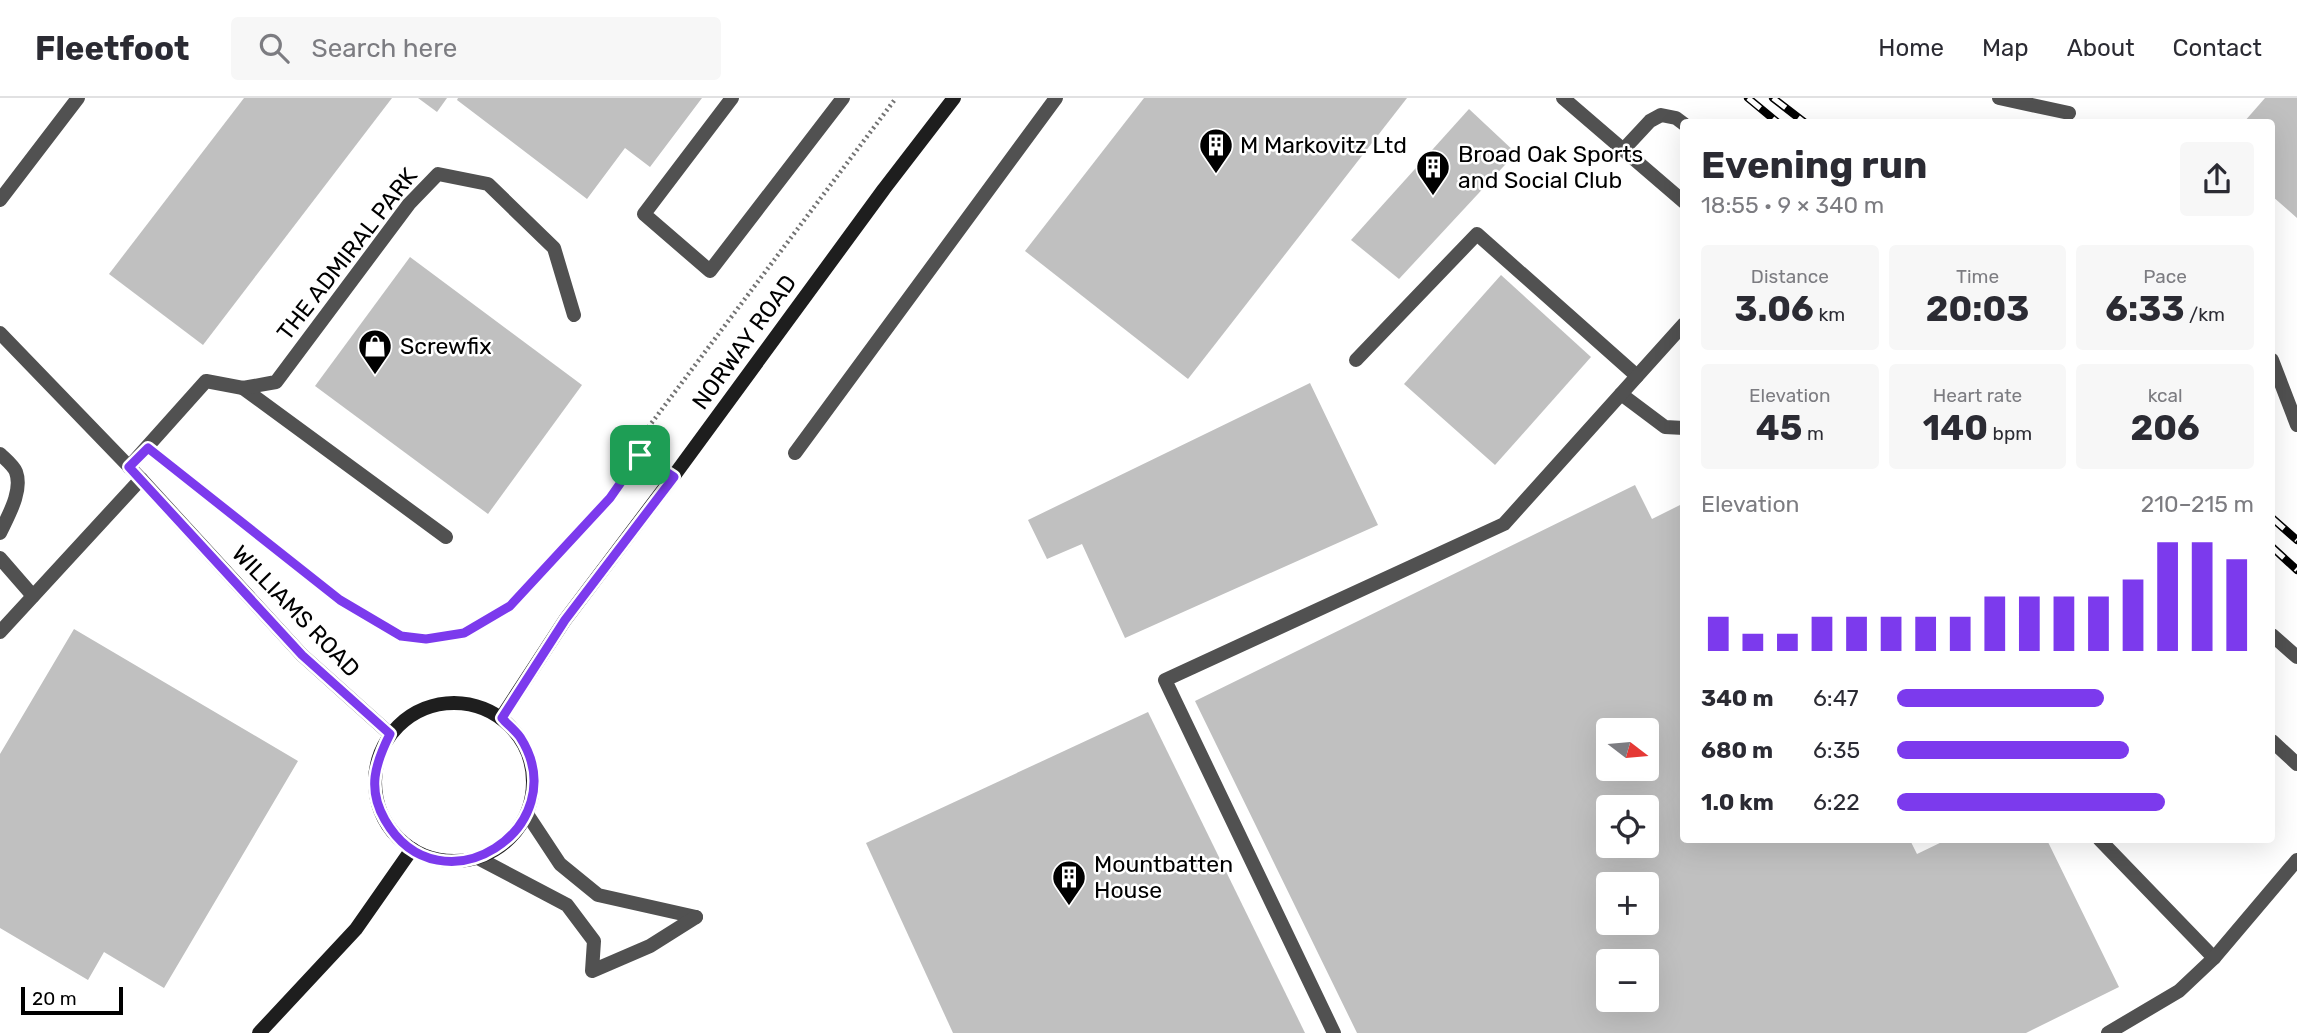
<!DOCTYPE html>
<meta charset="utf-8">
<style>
body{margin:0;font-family:Rubik,sans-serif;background:#f7f7f7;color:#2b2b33;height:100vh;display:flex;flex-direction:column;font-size:26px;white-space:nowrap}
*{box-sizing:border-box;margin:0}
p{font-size:23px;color:#7c7c81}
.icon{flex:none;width:38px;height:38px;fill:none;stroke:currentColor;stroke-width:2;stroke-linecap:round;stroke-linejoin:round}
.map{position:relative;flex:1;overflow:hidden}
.drawer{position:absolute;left:1680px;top:21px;width:595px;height:724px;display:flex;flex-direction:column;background:#fff;border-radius:7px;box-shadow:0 7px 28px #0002}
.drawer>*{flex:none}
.needle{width:46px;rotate:106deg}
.tools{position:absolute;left:1596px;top:620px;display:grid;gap:14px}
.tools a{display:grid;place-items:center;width:63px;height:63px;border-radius:7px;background:#fff;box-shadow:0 7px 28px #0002;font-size:35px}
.scale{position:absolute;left:21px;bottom:18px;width:102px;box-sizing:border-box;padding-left:7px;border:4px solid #000;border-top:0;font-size:19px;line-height:24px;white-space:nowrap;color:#000;-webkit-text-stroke:5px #fff;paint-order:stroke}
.pin{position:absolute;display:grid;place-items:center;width:60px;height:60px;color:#fff;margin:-30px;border-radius:14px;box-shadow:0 4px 10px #0006}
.round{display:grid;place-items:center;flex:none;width:74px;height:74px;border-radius:7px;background:#f7f7f7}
.head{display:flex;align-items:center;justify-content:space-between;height:119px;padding:0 21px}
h1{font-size:38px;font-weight:700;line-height:52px}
.figures{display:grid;grid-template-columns:repeat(3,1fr);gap:10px;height:119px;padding:7px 21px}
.figures div{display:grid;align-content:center;border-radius:7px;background:#f7f7f7;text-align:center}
.figures b{font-size:35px;font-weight:700}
.figures small{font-size:19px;font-weight:400}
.figures p{font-size:19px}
.chart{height:196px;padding:14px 21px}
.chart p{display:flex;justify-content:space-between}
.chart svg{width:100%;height:126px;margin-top:7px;stroke:#7c3aed;stroke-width:6}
ul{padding:0 21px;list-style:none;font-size:23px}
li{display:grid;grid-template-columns:112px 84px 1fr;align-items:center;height:52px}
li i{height:18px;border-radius:9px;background:#7c3aed}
header{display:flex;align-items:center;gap:42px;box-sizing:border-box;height:98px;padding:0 35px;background:#fff;border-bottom:2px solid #e1e1e2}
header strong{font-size:33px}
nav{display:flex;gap:38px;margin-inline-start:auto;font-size:24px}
.search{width:490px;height:63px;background:#f7f7f7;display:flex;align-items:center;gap:18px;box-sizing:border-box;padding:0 24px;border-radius:7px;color:#7c7c81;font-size:26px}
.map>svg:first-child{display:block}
.building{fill:#c0c0c0;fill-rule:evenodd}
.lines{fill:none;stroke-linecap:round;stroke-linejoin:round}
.path{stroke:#737373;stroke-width:4.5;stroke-dasharray:2 3.5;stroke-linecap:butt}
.lane{stroke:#515151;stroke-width:14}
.street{stroke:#515151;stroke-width:14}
.secondary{stroke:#1e1e1e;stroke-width:14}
.rail-casing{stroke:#000;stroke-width:8}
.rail{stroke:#fff;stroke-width:5;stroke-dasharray:16;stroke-linecap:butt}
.route-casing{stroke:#fff;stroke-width:14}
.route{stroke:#7c3aed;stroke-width:9}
.labels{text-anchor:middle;stroke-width:5;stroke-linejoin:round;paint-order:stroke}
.poi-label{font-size:23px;fill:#000;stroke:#fff;text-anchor:start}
.street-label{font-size:23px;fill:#000;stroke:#fff}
</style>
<header>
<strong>Fleetfoot</strong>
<div class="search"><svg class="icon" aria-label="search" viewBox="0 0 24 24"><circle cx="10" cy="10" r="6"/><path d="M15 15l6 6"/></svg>Search here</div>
<nav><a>Home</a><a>Map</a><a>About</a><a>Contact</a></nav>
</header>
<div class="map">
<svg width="2297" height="935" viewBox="0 0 2297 935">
<rect width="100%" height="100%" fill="#fff"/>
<g class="building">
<path d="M 244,0 L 392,0 L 203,247 L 109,176 Z"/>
<path d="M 418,0 L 447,0 L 437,14 Z"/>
<path d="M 458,0 L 702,0 L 650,69 L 625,50 L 587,101 L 457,2 Z"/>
<path d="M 1144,0 L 1407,0 L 1188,281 L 1025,153 Z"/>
<path d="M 2265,0 L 2297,0 L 2297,120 L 2272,98 L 2272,24 L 2244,24 Z"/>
<path d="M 1469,11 L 1516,55 L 1399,181 L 1351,142 Z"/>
<path d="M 410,159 L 582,287 L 488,416 L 315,288 Z"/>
<path d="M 1501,177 L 1591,259 L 1495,367 L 1404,286 Z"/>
<path d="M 1310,285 L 1378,427 L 1125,540 L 1082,446 L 1047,461 L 1028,422 Z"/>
<path d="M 1635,387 L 1652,421 L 1684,405 L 1684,742 L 1910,742 L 1917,756 L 1946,742 L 2047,742 L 2119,889 L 2026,935 L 1357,935 L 1195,603 ZM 1608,632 L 1647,632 L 1647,670 L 1608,670 ZM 1608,709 L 1647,709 L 1647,747 L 1608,747 ZM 1608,786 L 1647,786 L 1647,824 L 1608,824 ZM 1608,863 L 1647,863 L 1647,901 L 1608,901 Z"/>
<path d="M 74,531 L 298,663 L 164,890 L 104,854 L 88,882 L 0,830 L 0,656 Z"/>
<path d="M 1148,614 L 1305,935 L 953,935 L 866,745 Z"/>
</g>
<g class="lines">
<g class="path">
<path d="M 164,363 L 340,502 L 401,538 L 426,541 L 464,535 L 510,508 L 610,400 L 640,357"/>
<path d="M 655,367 L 632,351 L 896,0"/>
</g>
<g class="lane">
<path d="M 732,0 L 644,116 L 710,173 L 843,0"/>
<path d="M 1999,0 L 2069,15"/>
<path d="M 1623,52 L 1650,23 L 1661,17 L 1676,20 L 1684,26"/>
<path d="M 0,102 L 78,0"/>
<path d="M 1356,262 L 1477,136 L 1637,278"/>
<path d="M 2272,262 L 2297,327"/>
<path d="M 243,290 L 446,439"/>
<path d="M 1621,296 L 1665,329 L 1684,330"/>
<path d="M 795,355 L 1056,0"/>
<path d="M 0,356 C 5,361 13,367 16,374 C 23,393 8,418 0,435"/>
<path d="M 129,369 L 206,283 L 243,290 L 276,284 L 409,106 L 438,76 L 488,86 L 554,150 L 574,217"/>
<path d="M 0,460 L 33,498"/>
<path d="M 2272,537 L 2297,559"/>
<path d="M 527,716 L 560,766 L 598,797 L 696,819"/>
<path d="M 2100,742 L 2214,860"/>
<path d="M 478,760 L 567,807 L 594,843 L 592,873 L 650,848 L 696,819"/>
<path d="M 1334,935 L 1165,582 L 1504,426 L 1684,226"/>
<path d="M 2108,935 L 2179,893 L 2214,860 L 2297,762"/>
</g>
<g class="street">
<path d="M 1563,0 L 1684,104"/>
<path d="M 0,235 L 141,381 L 302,557 L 390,636"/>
<path d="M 0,534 L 141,381"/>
<path d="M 2272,643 L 2297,666"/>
</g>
<g class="secondary">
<circle cx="454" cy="684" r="79"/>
<path d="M 501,620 L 565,522 L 673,379 L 884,91 L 954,0"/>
<path d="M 259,935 L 356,831 L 412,751"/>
</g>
<g class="rail-casing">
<g id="rail">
<path d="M 1748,0 L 1777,24"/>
<path d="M 1773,0 L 1804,24"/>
<path d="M 2272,420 L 2297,442"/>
<path d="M 2272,449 L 2297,472"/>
</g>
</g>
<use href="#rail" class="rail"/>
</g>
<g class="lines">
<g class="route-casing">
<path id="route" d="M 148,350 L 340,502 L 401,538 L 426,541 L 464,535 L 510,508 L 610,400 L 640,357 L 674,379 L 565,522 L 502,620 C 507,626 515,632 520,639 C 578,729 440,818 385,722 C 367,691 375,666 390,636 L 302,557 L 129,369 Z"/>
</g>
<use href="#route" class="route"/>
</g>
<defs>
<g id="building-pin" transform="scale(1.75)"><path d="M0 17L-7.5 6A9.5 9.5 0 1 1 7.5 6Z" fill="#000" stroke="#fff"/><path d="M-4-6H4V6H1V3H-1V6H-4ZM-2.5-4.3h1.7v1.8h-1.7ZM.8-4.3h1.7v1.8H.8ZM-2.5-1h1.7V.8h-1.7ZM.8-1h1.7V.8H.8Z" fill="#fff"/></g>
<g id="shop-pin" transform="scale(1.75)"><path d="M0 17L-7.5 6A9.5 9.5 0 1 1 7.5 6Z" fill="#000" stroke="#fff"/><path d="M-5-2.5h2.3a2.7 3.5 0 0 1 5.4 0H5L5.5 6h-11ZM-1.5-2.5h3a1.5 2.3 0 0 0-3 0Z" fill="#fff"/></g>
</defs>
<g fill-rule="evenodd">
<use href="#building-pin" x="1216" y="47"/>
<use href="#building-pin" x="1433" y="69"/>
<use href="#shop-pin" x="375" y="248"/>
<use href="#building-pin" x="1069" y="779"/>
</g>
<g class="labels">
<g class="poi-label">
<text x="1240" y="55">M Markovitz Ltd</text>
<text x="1458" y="64">Broad Oak Sports<tspan x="1458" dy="26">and Social Club</tspan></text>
<text x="400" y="256">Screwfix</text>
<text x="1094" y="774">Mountbatten<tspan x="1094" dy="26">House</tspan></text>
</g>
<g class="street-label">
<text transform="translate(347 156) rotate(-52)" y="8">THE ADMIRAL PARK</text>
<text transform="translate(744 244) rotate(-54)" y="8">NORWAY ROAD</text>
<text transform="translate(296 513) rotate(46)" y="8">WILLIAMS ROAD</text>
</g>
</g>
</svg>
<div class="tools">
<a><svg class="needle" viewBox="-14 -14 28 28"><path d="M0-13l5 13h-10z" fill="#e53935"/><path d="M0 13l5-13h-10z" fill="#7c7c81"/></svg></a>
<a><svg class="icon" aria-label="locate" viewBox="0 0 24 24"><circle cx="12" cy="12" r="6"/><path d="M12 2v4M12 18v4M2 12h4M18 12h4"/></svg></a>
<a>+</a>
<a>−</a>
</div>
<div class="scale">20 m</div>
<div class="pin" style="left:640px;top:357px;background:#1e9e55"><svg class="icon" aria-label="arrive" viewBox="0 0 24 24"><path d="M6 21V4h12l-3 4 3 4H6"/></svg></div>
<section class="drawer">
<div class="head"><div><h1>Evening run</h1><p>18:55 · 9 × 340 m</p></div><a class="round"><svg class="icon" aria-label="share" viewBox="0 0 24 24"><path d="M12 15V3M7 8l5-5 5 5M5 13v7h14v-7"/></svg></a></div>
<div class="figures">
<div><p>Distance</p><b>3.06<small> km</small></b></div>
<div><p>Time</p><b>20:03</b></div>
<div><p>Pace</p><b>6:33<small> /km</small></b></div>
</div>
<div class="figures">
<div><p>Elevation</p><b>45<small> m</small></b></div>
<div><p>Heart rate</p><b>140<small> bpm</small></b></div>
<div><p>kcal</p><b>206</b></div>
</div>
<div class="chart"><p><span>Elevation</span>210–215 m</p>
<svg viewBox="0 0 160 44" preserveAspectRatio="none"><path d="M5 44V32M15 44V38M25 44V38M35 44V32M45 44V32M55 44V32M65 44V32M75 44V32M85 44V25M95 44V25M105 44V25M115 44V25M125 44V19M135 44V6M145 44V6M155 44V12"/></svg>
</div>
<ul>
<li><b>340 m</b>6:47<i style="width:58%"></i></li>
<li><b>680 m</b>6:35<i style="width:65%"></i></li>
<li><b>1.0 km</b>6:22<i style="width:75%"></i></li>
</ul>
</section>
</div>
